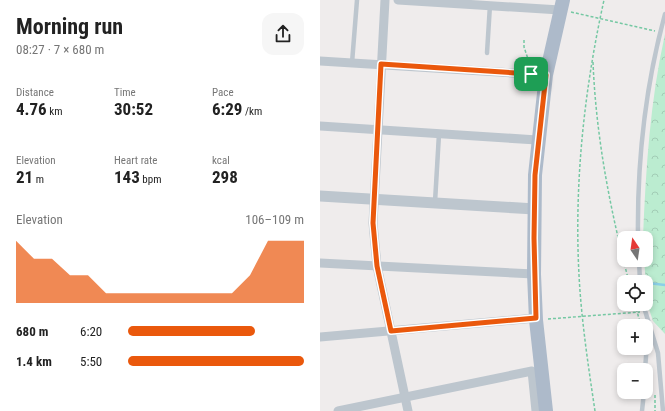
<!DOCTYPE html>
<meta charset="utf-8">
<style>
body{margin:0;font-family:"Roboto Condensed",sans-serif;background:#f6f6f6;color:#222;height:100vh;display:flex;flex-direction:column;font-size:15px;white-space:nowrap}
*{box-sizing:border-box;margin:0}
p{font-size:13px;color:#767676}
.icon{flex:none;width:22px;height:22px;fill:none;stroke:currentColor;stroke-width:2;stroke-linecap:round;stroke-linejoin:round}
.map{position:relative;flex:1;overflow:hidden}
.sheet{display:flex;flex-direction:column;background:#fff;width:320px}
.sheet>*{flex:none}
.needle{width:26px;rotate:347deg}
.controls{position:absolute;left:297px;top:231px;display:grid;gap:8px}
.controls a{display:grid;place-items:center;width:36px;height:36px;border-radius:8px;background:#fff;box-shadow:0 2px 6px #0003;font-size:20px}
.pin{position:absolute;display:grid;place-items:center;width:34px;height:34px;color:#fff;margin:-17px;border-radius:8px;box-shadow:0 2px 6px #0006}
.round{display:grid;place-items:center;flex:none;width:42px;height:42px;border-radius:12px;background:#f6f6f6}
.overview{display:flex;align-items:center;justify-content:space-between;height:68px;padding:0 16px}
h1{font-size:22px;font-weight:700;line-height:30px}
.stats{display:grid;grid-template-columns:repeat(3,1fr);gap:6px;height:68px;padding:4px 16px}
.stats div{display:grid;align-content:center}
.stats b{font-size:17px;font-weight:700}
.stats small{font-size:11px;font-weight:400}
.stats p{font-size:11px}
.chart{height:112px;padding:8px 16px}
.chart p{display:flex;justify-content:space-between}
.chart svg{width:100%;height:72px;margin-top:4px;fill:#ea580c;opacity:.7}
ul{padding:0 16px;list-style:none;font-size:13px}
li{display:grid;grid-template-columns:64px 48px 1fr;align-items:center;height:30px}
li i{height:10px;border-radius:5px;background:#ea580c}
main{display:flex;flex:1;min-height:0}
.map>svg:first-child{display:block}
.forest{fill:url(#forest-crowns)}
.lines{fill:none;stroke-linecap:round;stroke-linejoin:round}
.stream{stroke:#8acfe7;stroke-width:2.5}
.path{stroke:#75c8a3;stroke-width:1.5;stroke-dasharray:3 2;stroke-linecap:butt}
.service{stroke:#bdc6ce;stroke-width:4.5}
.minor{stroke:#bdc6ce;stroke-width:9}
.tertiary{stroke:#bdc6ce;stroke-width:11}
.primary{stroke:#adbaca;stroke-width:14}
.route-casing{stroke:#fff;stroke-width:8}
.route{stroke:#ea580c;stroke-width:5}
</style>
<main>
<section class="sheet">
<div class="overview"><div><h1>Morning run</h1><p>08:27 · 7 × 680 m</p></div><a class="round"><svg class="icon" aria-label="share" viewBox="0 0 24 24"><path d="M12 15V3M7 8l5-5 5 5M5 13v7h14v-7"/></svg></a></div>
<div class="stats">
<div><p>Distance</p><b>4.76<small> km</small></b></div>
<div><p>Time</p><b>30:52</b></div>
<div><p>Pace</p><b>6:29<small> /km</small></b></div>
</div>
<div class="stats">
<div><p>Elevation</p><b>21<small> m</small></b></div>
<div><p>Heart rate</p><b>143<small> bpm</small></b></div>
<div><p>kcal</p><b>298</b></div>
</div>
<div class="chart"><p><span>Elevation</span>106–109 m</p>
<svg viewBox="0 0 160 44" preserveAspectRatio="none"><path d="M0 44V6L10 17L20 17L30 27L40 27L50 38L60 38L70 38L80 38L90 38L100 38L110 38L120 38L130 27L140 6L150 6L160 6V44z"/></svg>
</div>
<ul>
<li><b>680 m</b>6:20<i style="width:72%"></i></li>
<li><b>1.4 km</b>5:50<i style="width:100%"></i></li>
</ul>
</section>
<div class="map">
<svg width="345" height="411" viewBox="0 0 345 411">
<defs>
<pattern id="forest-crowns" width="20" height="18" patternUnits="userSpaceOnUse"><rect width="20" height="18" fill="#bbecd0"/><path d="M2 6a3 3 0 1 1 6 0M12 15a3 3 0 1 1 6 0" fill="none" stroke="#a2ccb5"/></pattern>
</defs>
<rect width="100%" height="100%" fill="#efecec"/>
<path class="forest" d="M 345,34 L 345,334 L 333,321 L 328,306 L 324,260 L 326,260 L 326,238 L 323,237 C 326,168 330,101 345,34 Z"/>
<g class="lines">
<path class="stream" d="M 328,283 L 345,285"/>
<g class="path">
<path d="M 251,12 L 335,31"/>
<path d="M 204,40 L 204,47 L 210,65"/>
<path d="M 273,62 C 276,137 290,209 309,282"/>
<path d="M 315,304 L 321,326"/>
<path d="M 228,319 L 320,312"/>
<path d="M 335,395 L 335,411"/>
<path d="M 275,411 C 269,371 263,331 260,291 C 253,194 263,95 284,0"/>
</g>
<g class="service">
<path d="M 167,53 L 170,5"/>
<path d="M 32,63 L 37,0"/>
<path d="M 115,202 L 119,134"/>
<path d="M 318,238 C 317,162 325,87 345,14"/>
<path d="M 319,260 L 320,282"/>
<path d="M 323,304 L 338,353 L 343,411"/>
<path d="M 325,370 L 327,343 L 333,341"/>
<path d="M 322,411 L 324,392"/>
</g>
<g class="minor">
<path d="M 65,0 L 53,223 L 57,266 L 88,411"/>
<path d="M 78,0 L 240,10"/>
<path d="M 0,61 L 226,75"/>
<path d="M 0,126 L 217,140"/>
<path d="M 0,263 L 214,274"/>
<path d="M 0,337 L 216,318"/>
<path d="M 18,411 L 212,371 L 216,411"/>
</g>
<path class="tertiary" d="M 0,196 L 215,209"/>
<path class="primary" d="M 226,411 L 216,320 L 214,274 L 215,175 L 226,75 L 243,0"/>
</g>
<g class="lines">
<g class="route-casing">
<path id="route" d="M 61,64 L 226,75 L 215,175 L 214,238 L 216,318 L 71,331 L 57,266 L 53,223 Z"/>
</g>
<use href="#route" class="route"/>
</g>
</svg>
<div class="controls">
<a><svg class="needle" viewBox="-14 -14 28 28"><path d="M0-13l5 13h-10z" fill="#e53935"/><path d="M0 13l5-13h-10z" fill="#767676"/></svg></a>
<a><svg class="icon" aria-label="locate" viewBox="0 0 24 24"><circle cx="12" cy="12" r="6"/><path d="M12 2v4M12 18v4M2 12h4M18 12h4"/></svg></a>
<a>+</a>
<a>−</a>
</div>
<div class="pin" style="left:211px;top:74px;background:#1e9e55"><svg class="icon" aria-label="arrive" viewBox="0 0 24 24"><path d="M6 21V4h12l-3 4 3 4H6"/></svg></div>
</div>
</main>
